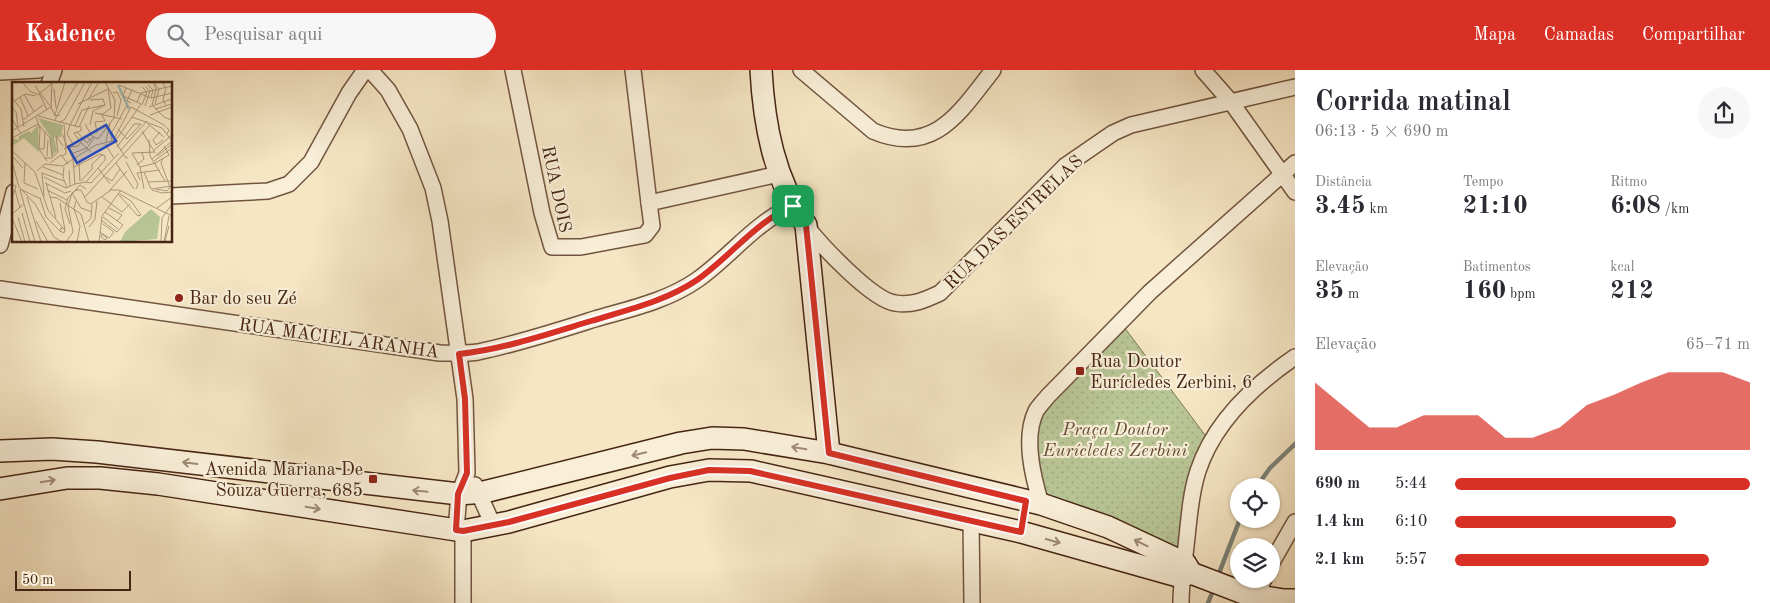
<!DOCTYPE html>
<html lang="pt">
<meta charset="utf-8">
<style>
body{margin:0;font-family:"Old Standard TT",serif;background:#f7f7f7;color:#2b2b33;height:100vh;display:flex;flex-direction:column;font-size:19px;white-space:nowrap}
*{box-sizing:border-box;margin:0}
p{font-size:16px;color:#7c7c81}
.icon{flex:none;width:28px;height:28px;fill:none;stroke:currentColor;stroke-width:2;stroke-linecap:round;stroke-linejoin:round}
.map{position:relative;flex:1;overflow:hidden}
.side{display:flex;flex-direction:column;background:#fff;width:475px}
.side>*{flex:none}
.fabs{position:absolute;left:1230px;top:408px;display:grid;gap:10px}
.fabs a{display:grid;place-items:center;width:50px;height:50px;border-radius:50%;background:#fff;box-shadow:0 1px 4px #0004;font-size:25px}
.scale{position:absolute;left:15px;bottom:12px;width:116px;box-sizing:border-box;padding-left:5px;border:2px solid #462513;border-top:0;font-size:14px;line-height:18px;white-space:nowrap;color:#462513;-webkit-text-stroke:4px #f9efd9;paint-order:stroke}
.pin{position:absolute;display:grid;place-items:center;width:42px;height:42px;color:#fff;margin:-21px;border-radius:10px;box-shadow:0 2px 8px #0006}
.round{display:grid;place-items:center;flex:none;width:52px;height:52px;border-radius:26px;background:#f7f7f7}
.overview{display:flex;align-items:center;justify-content:space-between;height:85px;padding:0 20px}
h1{font-size:28px;font-weight:800;line-height:38px}
.stats{display:grid;grid-template-columns:repeat(3,1fr);gap:8px;height:85px;padding:5px 20px}
.stats div{display:grid;align-content:center}
.stats b{font-size:25px;font-weight:800}
.stats small{font-size:14px;font-weight:400}
.stats p{font-size:14px}
.chart{height:140px;padding:10px 20px}
.chart p{display:flex;justify-content:space-between}
.chart svg{width:100%;height:90px;margin-top:5px;fill:#d93025;opacity:.7}
ul{padding:0 20px;list-style:none;font-size:16px}
li{display:grid;grid-template-columns:80px 60px 1fr;align-items:center;height:38px}
li i{height:12px;border-radius:6px;background:#d93025}
header{display:flex;align-items:center;gap:30px;box-sizing:border-box;height:70px;padding:0 25px;background:#d93025;color:#fff}
header strong{font-size:24px}
nav{display:flex;gap:28px;margin-inline-start:auto;font-size:18px}
.search{width:350px;height:45px;background:#f7f7f7;display:flex;align-items:center;gap:12px;box-sizing:border-box;padding:0 18px;border-radius:28px;color:#7c7c81;font-size:19px}
main{display:flex;flex:1;min-height:0}
.map>svg:first-child{display:block}
.grass{fill:url(#grass-dots);stroke:#807654}
.lines{fill:none;stroke-linecap:round;stroke-linejoin:round}
.stream{stroke:#7b8177;stroke-width:4.5}
.street-casing{stroke:#72553f;stroke-width:18}
.secondary-casing{stroke:#462513;stroke-width:24}
.street{stroke:#f9efd9;stroke-width:15}
.secondary{stroke:#f9efd9;stroke-width:21}
.oneway{stroke:#a08a76}
.route-casing{stroke:#fff;stroke-width:10}
.route{stroke:#d93025;stroke-width:6}
.poi-dot{fill:#8f2418;stroke:#f9efd9;stroke-width:2}
.labels{text-anchor:middle;stroke-width:4.5;stroke-linejoin:round;paint-order:stroke}
.street-label{font-size:18px;fill:#462513;stroke:#f9efd9}
.poi-label{font-size:18px;fill:#462513;stroke:#f9efd9;text-anchor:start}
.park-label{font-size:18px;font-style:italic;fill:#634d34;stroke:#f9efd9}
.inset-river{fill:none;stroke:#9ebeba;stroke-width:2.5}
.inset-road{fill:none;stroke:#b0997d;stroke-width:1}
.view{fill:#1d4ed8;fill-opacity:0.15;stroke:#1d4ed8;stroke-width:2.5}
.inset-edge{fill:none;stroke:#462513;stroke-width:2.5}
</style>
<header>
<strong>Kadence</strong>
<div class="search"><svg class="icon" aria-label="search" viewBox="0 0 24 24"><circle cx="10" cy="10" r="6"/><path d="M15 15l6 6"/></svg>Pesquisar aqui</div>
<nav><a>Mapa</a><a>Camadas</a><a>Compartilhar</a></nav>
</header>
<main>
<div class="map">
<svg width="1295" height="533" viewBox="0 0 1295 533">
<defs>
<pattern id="grass-dots" width="8" height="8" patternUnits="userSpaceOnUse" patternTransform="scale(1.25)"><rect width="8" height="8" fill="#b9c696"/><path d="M2 2h.1M6 6h.1" fill="none" stroke="#a0aa80" stroke-width="1.8" stroke-linecap="round"/></pattern>
</defs>
<rect width="100%" height="100%" fill="#f6e6c4"/>
<filter id="stains"><feTurbulence type="fractalNoise" baseFrequency=".004" numOctaves="4"/><feColorMatrix values="0 0 0 0 .2 0 0 0 0 .09 0 0 0 0 .02 0 0 0 .5 -.17"/></filter>
<radialGradient id="worn" r=".72"><stop offset=".6" stop-color="#630" stop-opacity="0"/><stop offset="1" stop-color="#630" stop-opacity=".3"/></radialGradient>
<path class="grass" d="M 1124,257 L 1208,369 L 1183,489 L 1100,443 L 1044,429 C 1038,408 1032,375 1036,353 C 1041,328 1104,276 1124,257 Z"/>
<g class="lines">
<g class="stream">
<path d="M 1257,416 L 1270,398 L 1295,374"/>
<path d="M 1218,506 L 1240,449"/>
<path d="M 1208,533 L 1214,518"/>
</g>
<g class="street-casing">
<g id="street">
<path d="M 370,0 L 388,20 L 410,59 L 433,118 L 440,151 L 465,329 L 467,403 L 459,424 L 456,460"/>
<path d="M 513,0 L 542,143 L 552,177 L 581,177 L 645,165 L 652,156 L 649,133"/>
<path d="M 633,0 L 649,133 L 779,104"/>
<path d="M 801,0 L 873,61 C 934,87 960,42 993,0"/>
<path d="M 1203,0 L 1231,32 L 1295,122"/>
<path d="M 0,2 L 39,0"/>
<path d="M 49,14 L 54,0"/>
<path d="M 171,126 L 268,121 L 289,114 L 311,92 L 349,23 L 365,0"/>
<path d="M 806,156 C 821,175 872,230 895,233 C 912,236 925,230 940,223 L 1065,96 L 1113,63 L 1131,55 L 1295,17"/>
<path d="M 0,175 L 14,122"/>
<path d="M 0,219 L 440,283 C 453,283 466,284 478,282 C 517,274 557,261 595,249 C 629,239 667,231 697,210 C 730,187 755,152 793,136"/>
<path d="M 475,415 L 493,455"/>
<path d="M 1041,434 C 1033,407 1023,368 1036,341 C 1039,336 1044,331 1048,326 L 1150,222 L 1295,93"/>
<path d="M 971,451 L 972,533"/>
<path d="M 463,461 L 463,533"/>
<path d="M 1271,494 L 1295,452"/>
<path d="M 1181,533 C 1181,514 1184,495 1186,476 C 1189,451 1190,425 1198,401 C 1214,352 1254,315 1295,287"/>
<path d="M 1253,533 L 1264,509"/>
</g>
</g>
<g class="secondary-casing">
<g id="secondary">
<path d="M 761,0 C 764,55 774,109 806,155 L 829,383"/>
<path d="M 0,381 L 52,379 L 97,382 L 459,424 L 484,422 L 681,373 L 712,368 L 744,369 L 829,383 L 1041,434 L 1108,457 L 1185,493 L 1191,503 L 1246,524 L 1284,530 L 1295,530"/>
<path d="M 0,419 L 67,408 L 100,408 L 158,414 L 463,461 L 509,452 L 670,407 L 709,400 L 751,401 L 1021,462 L 1181,507 L 1191,503"/>
</g>
</g>
<use href="#street" class="street"/>
<use href="#secondary" class="secondary"/>
</g>
<defs><path id="oneway-shaft" d="M-6 0H5M1.5-3L5.5 0L1.5 3" fill="none" stroke-width="1.6" stroke-linecap="round" stroke-linejoin="round" transform="scale(1.25)"/></defs>
<g class="oneway">
<use href="#oneway-shaft" transform="translate(799 378) rotate(-170)"/>
<use href="#oneway-shaft" transform="translate(639 384) rotate(166)"/>
<use href="#oneway-shaft" transform="translate(190 393) rotate(-173)"/>
<use href="#oneway-shaft" transform="translate(48 411) rotate(-10)"/>
<use href="#oneway-shaft" transform="translate(420 421) rotate(-174)"/>
<use href="#oneway-shaft" transform="translate(313 438) rotate(9)"/>
<use href="#oneway-shaft" transform="translate(1053 471) rotate(16)"/>
<use href="#oneway-shaft" transform="translate(1141 473) rotate(-154)"/>
</g>
<g class="lines">
<g class="route-casing">
<path id="route" d="M 793,136 L 806,155 L 829,383 L 1026,431 L 1021,462 L 750,401 L 709,400 L 670,408 L 509,452 L 463,461 L 456,460 L 458,424 L 467,403 L 465,329 L 459,284 C 504,279 548,264 591,251 C 627,240 666,231 697,210 C 730,187 755,152 793,136 Z"/>
</g>
<use href="#route" class="route"/>
</g>
<g class="poi-dot">
<circle cx="179" cy="228" r="5"/>
<rect x="1075" y="296" width="10" height="10" rx="2.5"/>
<rect x="368" y="404" width="10" height="10" rx="2.5"/>
</g>
<g class="labels">
<g class="street-label">
<text transform="translate(557 119) rotate(78)" y="6">RUA DOIS</text>
<text transform="translate(1013 152) rotate(-44)" y="6">RUA DAS ESTRELAS</text>
<text transform="translate(339 268) rotate(8)" y="6">RUA MACIEL ARANHA</text>
</g>
<g class="poi-label">
<text x="189" y="234">Bar do seu Zé</text>
<text x="1090" y="297">Rua Doutor<tspan x="1090" dy="21">Eurícledes Zerbini, 6</tspan></text>
<text x="363" y="405" text-anchor="end">Avenida Mariana De<tspan x="363" dy="21">Souza Guerra, 685</tspan></text>
</g>
<g class="park-label">
<text x="1115" y="365">Praça Doutor<tspan x="1115" dy="21">Eurícledes Zerbini</tspan></text>
</g>
</g>
<g transform="translate(12 12)">
<rect width="160" height="160" fill="#f6e6c4"/>
<path d="M 26,36 L 51,43 L 49,55 L 42,55 L 45,69 L 40,74 L 38,54 ZM 139,127 L 148,135 L 145,157 L 108,160 L 113,150 Z" fill="#b9c696"/>
<path d="M 26,43 L 27,70 L 12,56 L 0,64 L 0,56 L 7,58 L 7,54 L 17,49 L 19,51 Z" fill="#b9c696"/>
<path class="inset-river" d="M 106,3 L 117,27"/>
<path class="inset-road" d="M 10,0 L 19,10 L 28,13M 40,0 L 39,25 L 43,34 L 48,33M 150,0 L 154,6 L 151,18 L 154,23M 107,3 L 139,16 L 160,11M 136,3 L 141,8 L 139,16M 23,4 L 28,11 L 42,0M 114,6 L 111,14 L 125,20M 42,7 L 44,26M 101,11 L 105,10 L 109,18 L 105,34M 12,12 L 22,30M 28,13 L 35,28M 8,15 L 16,34M 0,16 L 9,27 L 12,45M 76,18 L 87,0M 78,18 L 91,17 L 93,23M 2,19 L 13,12 L 24,14M 119,21 L 115,19 L 120,8M 66,22 L 96,7M 130,23 L 135,10 L 130,5M 140,23 L 144,8 L 142,1 L 147,7 L 143,22M 140,23 L 152,35 L 160,38M 133,24 L 138,9 L 134,5M 0,25 L 4,30 L 6,45M 137,25 L 160,17M 143,27 L 160,22M 70,28 L 93,23M 83,31 L 110,37M 91,32 L 99,26 L 96,7M 43,33 L 53,0M 138,33 L 160,25M 26,34 L 67,45 L 77,24M 24,35 L 28,47 L 27,67 L 35,79M 120,35 L 150,46 L 160,59M 0,37 L 9,52M 11,38 L 31,23M 42,39 L 66,0M 47,41 L 53,37 L 73,0M 73,42 L 80,54 L 86,57 L 102,36 L 103,18 L 93,0M 136,42 L 152,55M 27,43 L 38,56 L 40,75M 78,43 L 81,29 L 93,23M 63,44 L 70,28M 106,47 L 115,57 L 129,42M 0,49 L 39,25 L 28,11 L 26,13M 130,49 L 143,71M 65,50 L 75,61 L 78,58M 148,50 L 141,58 L 144,63 L 151,58M 79,51 L 85,50 L 83,40 L 93,39 L 89,31M 0,56 L 26,42M 67,58 L 62,51 L 69,49 L 69,44M 137,58 L 138,74 L 153,99M 94,60 L 98,41M 100,60 L 99,52 L 115,23M 61,62 L 55,52 L 58,43 L 80,0M 93,62 L 102,76M 58,65 L 66,64 L 74,53 L 78,58 L 81,55M 105,65 L 122,42 L 129,42M 27,67 L 32,67 L 33,49M 52,67 L 67,59 L 79,70M 142,68 L 160,53M 0,69 L 23,90 L 36,128 L 51,146M 108,69 L 135,39M 120,71 L 128,85 L 132,107M 120,71 L 143,70M 59,72 L 75,66 L 82,56M 0,74 L 11,86M 35,74 L 36,58M 50,74 L 54,72 L 52,42M 145,74 L 159,63M 32,76 L 40,76 L 46,70 L 44,54 L 51,64M 116,76 L 113,75 L 102,57 L 119,25 L 152,43 L 157,48 L 155,52M 140,77 L 160,59M 142,79 L 160,66M 0,80 L 7,105 L 23,122 L 42,155 L 50,160M 114,80 L 126,102 L 124,107M 13,81 L 12,101 L 26,107M 38,81 L 49,73 L 56,82M 67,81 L 68,99M 104,81 L 122,107M 143,81 L 157,73 L 152,64M 125,83 L 132,77 L 130,71M 31,85 L 51,93M 52,85 L 51,95 L 55,106M 62,85 L 88,72 L 93,74 L 93,78 L 74,100M 128,85 L 144,81M 86,86 L 98,102M 57,88 L 58,104M 25,89 L 33,82 L 51,84 L 61,77 L 50,52M 132,90 L 139,107 L 160,104M 32,95 L 54,106 L 63,102M 94,95 L 100,99 L 108,87M 128,98 L 125,91 L 148,88M 69,99 L 80,87 L 80,82 L 91,72M 74,100 L 79,101 L 107,71M 74,100 L 63,102 L 61,77 L 84,63 L 104,58 L 129,22 L 125,20 L 129,11 L 160,4M 136,100 L 160,99M 33,101 L 53,111 L 59,109M 34,101 L 44,136M 8,107 L 29,117M 144,107 L 155,109 L 158,105 L 149,81 L 151,76M 3,108 L 8,126M 8,108 L 23,160M 35,108 L 55,118M 64,108 L 69,108 L 75,120 L 79,122 L 99,108 L 107,108 L 160,134M 140,108 L 150,111 L 160,110M 97,109 L 115,89M 60,111 L 69,126 L 80,130M 106,112 L 126,134 L 129,133M 108,112 L 119,119 L 129,133M 32,114 L 30,91 L 52,99M 15,115 L 29,160M 38,115 L 45,116 L 69,132 L 77,160M 73,115 L 137,44M 90,115 L 110,130 L 118,122M 0,116 L 4,104 L 0,102M 28,116 L 34,135 L 49,150M 64,119 L 62,127 L 68,144 L 65,160M 48,121 L 53,148M 97,126 L 110,133 L 105,139M 145,126 L 160,115M 10,131 L 18,160M 0,132 L 12,122M 6,135 L 13,160M 91,135 L 106,147M 0,136 L 10,160M 89,138 L 105,150 L 111,143 L 93,130M 24,139 L 36,160M 58,142 L 53,127 L 56,116 L 68,103 L 74,107M 73,142 L 79,136 L 80,122M 77,145 L 83,137 L 85,119M 49,146 L 53,147 L 52,151 L 48,149 ZM 88,150 L 97,156 L 102,150 L 91,142M 90,152 L 95,156 L 93,158 L 89,155 ZM 153,159 L 157,144M 54,160 L 61,150 L 56,124 L 60,111 L 66,107M 87,160 L 90,134 L 109,108M 149,160 L 150,136 L 160,122M 152,160 L 157,134"/>
<path class="view" d="M 94,43 L 104,59 L 65,81 L 56,65 Z"/>
<rect width="160" height="160" class="inset-edge"/>
</g>
<rect width="100%" height="100%" filter="url(#stains)"/>
<rect width="100%" height="100%" fill="url(#worn)"/>
</svg>
<div class="fabs">
<a><svg class="icon" aria-label="locate" viewBox="0 0 24 24"><circle cx="12" cy="12" r="6"/><path d="M12 2v4M12 18v4M2 12h4M18 12h4"/></svg></a>
<a><svg class="icon" aria-label="layers" viewBox="0 0 24 24"><path d="M12 4l9 5-9 5-9-5zM3 14l9 5 9-5"/></svg></a>
</div>
<div class="scale">50 m</div>
<div class="pin" style="left:793px;top:136px;background:#1e9e55"><svg class="icon" aria-label="arrive" viewBox="0 0 24 24"><path d="M6 21V4h12l-3 4 3 4H6"/></svg></div>
</div>
<section class="side">
<div class="overview"><div><h1>Corrida matinal</h1><p>06:13 · 5 × 690 m</p></div><a class="round"><svg class="icon" aria-label="share" viewBox="0 0 24 24"><path d="M12 15V3M7 8l5-5 5 5M5 13v7h14v-7"/></svg></a></div>
<div class="stats">
<div><p>Distância</p><b>3.45<small> km</small></b></div>
<div><p>Tempo</p><b>21:10</b></div>
<div><p>Ritmo</p><b>6:08<small> /km</small></b></div>
</div>
<div class="stats">
<div><p>Elevação</p><b>35<small> m</small></b></div>
<div><p>Batimentos</p><b>160<small> bpm</small></b></div>
<div><p>kcal</p><b>212</b></div>
</div>
<div class="chart"><p><span>Elevação</span>65–71 m</p>
<svg viewBox="0 0 160 44" preserveAspectRatio="none"><path d="M0 44V11L10 22L20 33L30 33L40 27L50 27L60 27L70 38L80 38L90 33L100 22L110 17L120 11L130 6L140 6L150 6L160 11V44z"/></svg>
</div>
<ul>
<li><b>690 m</b>5:44<i style="width:100%"></i></li>
<li><b>1.4 km</b>6:10<i style="width:75%"></i></li>
<li><b>2.1 km</b>5:57<i style="width:86%"></i></li>
</ul>
</section>
</main>
